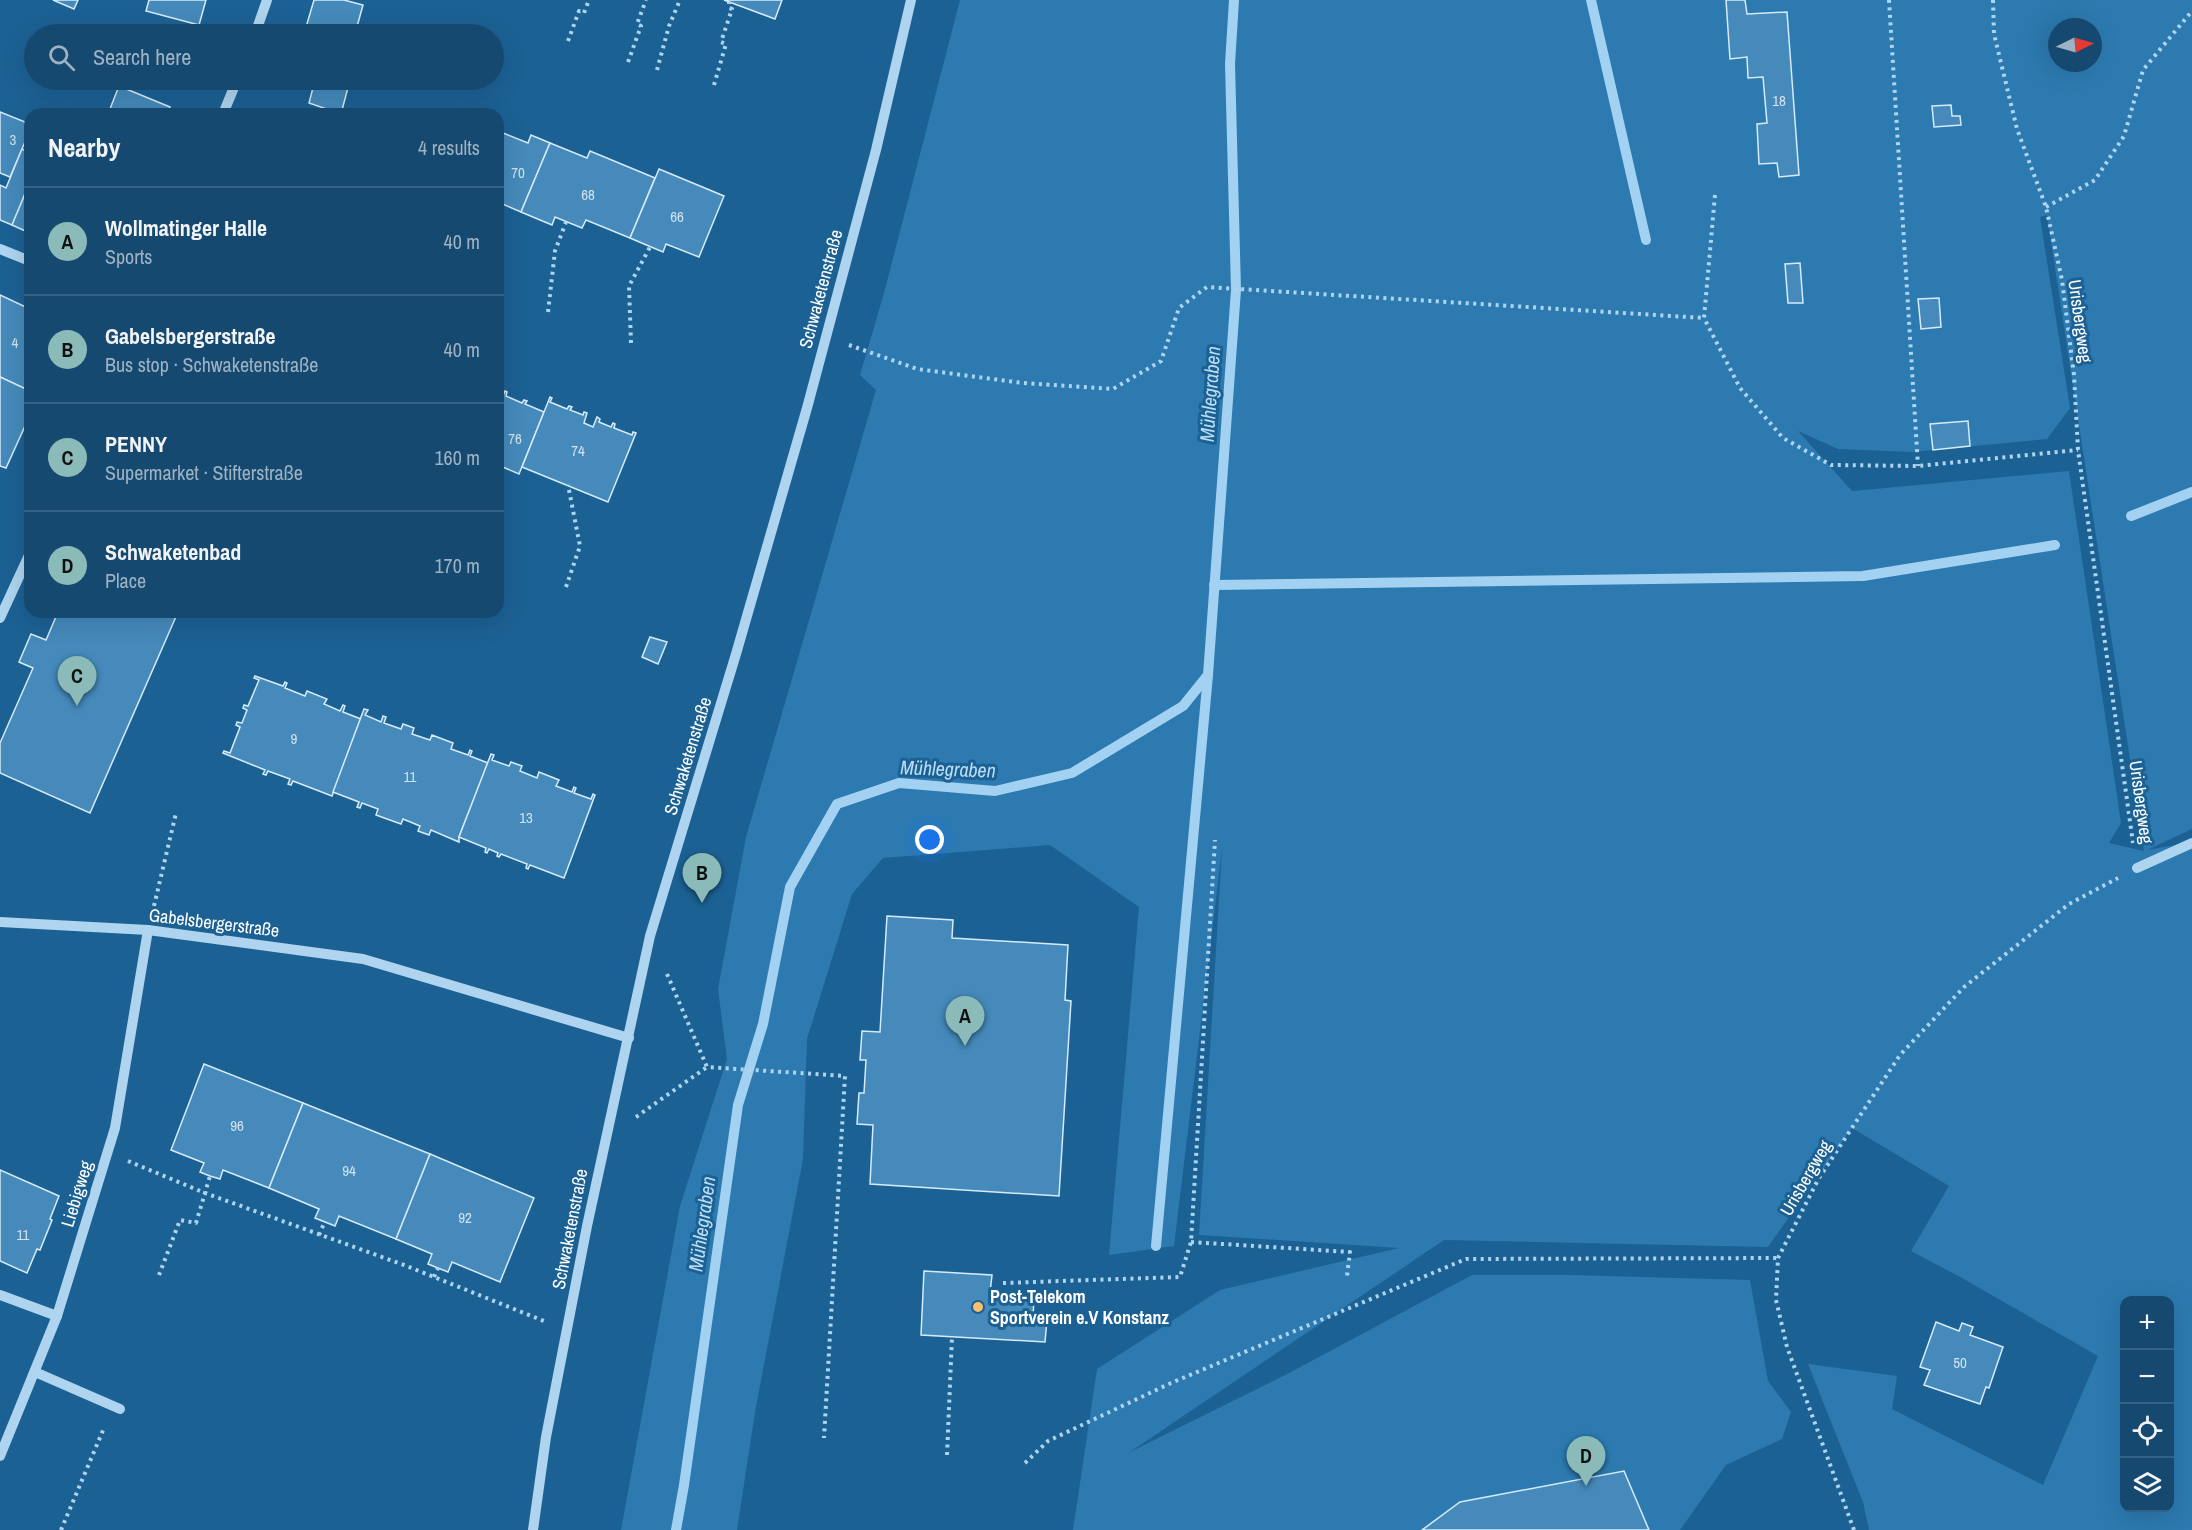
<!DOCTYPE html>
<meta charset="utf-8">
<style>
body{margin:0;font-family:"Archivo Narrow",sans-serif;background:#225377;color:#f1f3f6}
.controls{position:absolute;right:18px;bottom:18px;display:grid;overflow:hidden;border-radius:12px;box-shadow:0 6px 24px #0002}
.controls button{width:54px;height:54px;display:grid;place-items:center;padding:0;border:0;border-bottom:2px solid #346182;background:#15496f;color:#f1f3f6;font:30px sans-serif}
.compass{position:absolute;left:2048px;top:18px;width:54px;height:54px;border-radius:50%;background:#15496f;box-shadow:0 6px 24px #0002;rotate:85deg}
.you{position:absolute;left:930px;top:840px;width:21px;height:21px;margin:-15px;border:4px solid #fff;border-radius:50%;background:#1a73e8;box-shadow:0 0 0 9px #1a73e833}
.badge{display:grid;place-items:center;width:39px;height:39px;border-radius:50%;background:#8bbbb9;color:#111;font-size:20px;font-weight:700}
.pin{position:absolute;translate:-50% -50px;filter:drop-shadow(0 2px 3px #0008)}
.pin::after{content:'';position:absolute;top:32px;width:21px;height:18px;background:inherit;clip-path:polygon(0 0,100% 0,50% 100%)}
.list{margin:0;padding:0;list-style:none}
h2{display:flex;justify-content:space-between;align-items:center;height:78px;margin:0;padding:0 24px;font-size:26px}
h2 small{font-size:20px;font-weight:400;color:#9db2c3}
.list li{display:grid;grid-template-columns:39px 1fr auto;gap:18px;align-items:center;box-sizing:border-box;height:108px;padding:0 24px;border-top:2px solid #346182}
.list b{display:block;font-size:22px;white-space:nowrap}
.list p{margin:0;font-size:20px;white-space:nowrap;color:#9db2c3}
.list em{font-size:20px;font-style:normal;color:#9db2c3}
.icon{flex:none;width:33px;height:33px;fill:none;stroke:currentColor;stroke-width:2;stroke-linecap:round;stroke-linejoin:round}
.map{position:relative;flex:none;width:2192px;height:1530px;overflow:hidden}
.search{position:absolute;background:#15496f;box-shadow:0 6px 24px #0002;left:24px;top:24px;width:480px;height:66px;display:flex;align-items:center;gap:15px;box-sizing:border-box;padding:0 21px;border-radius:33px;color:#9db2c3;font-size:22px}
.panel{position:absolute;background:#15496f;box-shadow:0 6px 24px #0002;left:24px;top:108px;width:480px;height:510px;border-radius:18px}
.map>svg:first-child{display:block}
.green{fill:#2c7ab0;fill-rule:evenodd}
.lines{fill:none;stroke-linecap:round;stroke-linejoin:round}
.stream{stroke:#a2d1f1;stroke-width:10}
.building{fill:#458abb;stroke:#d5ebfa;stroke-width:1.5}
.path{stroke:#aed4ef;stroke-width:4;stroke-dasharray:3 4.5;stroke-linecap:butt}
.minor{stroke:#aed4ef;stroke-width:10}
.poi-dot{fill:#ffc06d;stroke:#1c6194;stroke-width:2}
.labels{text-anchor:middle;stroke-width:6;stroke-linejoin:round;paint-order:stroke}
.number-label{font-size:15px;fill:#d0e2ee}
.street-label{font-size:18px;fill:#fff;stroke:#1c6194}
.poi-label{font-size:18px;font-weight:bold;fill:#fff;stroke:#1c6194;text-anchor:start}
.water-label{font-size:20px;font-style:italic;fill:#bbdef6;stroke:#1c6194}
</style>
<div class="map">
<svg width="2192" height="1530" viewBox="0 0 2192 1530">
<rect width="100%" height="100%" fill="#1c6194"/>
<path class="green" d="M 960,0 L 2192,0 L 2192,829 L 2147,850 L 2192,842 L 2192,1530 L 1869,1530 L 1863,1502 L 1808,1364 L 1897,1376 L 1892,1409 L 2043,1485 L 2098,1356 L 1962,1278 L 1911,1251 L 1949,1186 L 1852,1128 L 1768,1247 L 1444,1240 L 1130,1452 L 1291,1372 L 1472,1275 L 1569,1275 L 1750,1280 L 1768,1381 L 1791,1412 L 1782,1439 L 1726,1465 L 1680,1530 L 1649,1530 L 1624,1471 L 1460,1502 L 1422,1530 L 1073,1530 L 1097,1369 L 1220,1290 L 1399,1248 L 1199,1235 L 1222,849 L 1174,1246 L 1109,1255 L 1139,907 L 1050,845 L 883,858 L 852,894 L 807,1039 L 803,1159 L 755,1412 L 737,1530 L 621,1530 L 680,1206 L 727,1059 L 718,989 L 746,837 L 876,390 L 860,375 L 884,293 ZM 2057,27 L 2093,27 L 2093,63 L 2057,63 ZM 2047,215 L 2144,851 L 2109,843 L 2121,823 L 2069,471 L 1852,491 L 1798,431 L 1838,449 L 1912,452 L 2047,439 L 2070,408 L 2040,217 ZM 2124,1300 L 2170,1300 L 2170,1508 L 2124,1508 Z"/>
<g class="lines">
<g class="stream">
<path d="M 1591,0 L 1646,240"/>
<path d="M 2131,516 L 2192,492"/>
<path d="M 1214,585 L 1863,576 L 2055,545"/>
<path d="M 1156,1246 L 1208,675"/>
<path d="M 676,1530 L 684,1485 L 738,1105 L 763,1024 L 790,887 L 837,804 L 899,783 L 995,791 L 1072,773 L 1183,706 L 1208,675 L 1236,290 L 1230,64 L 1234,0"/>
</g>
</g>
<g class="building">
<path d="M 53,0 L 78,0 L 74,9 Z"/>
<path d="M 149,0 L 206,0 L 199,25 L 146,11 Z"/>
<path d="M 314,0 L 344,0 L 363,5 L 355,34 L 304,34 Z"/>
<path d="M 724,0 L 782,0 L 775,19 Z"/>
<path d="M 1726,0 L 1745,0 L 1747,14 L 1787,12 L 1799,175 L 1779,177 L 1777,163 L 1759,164 L 1757,124 L 1767,123 L 1763,77 L 1748,78 L 1747,57 L 1730,59 Z"/>
<path d="M 315,80 L 350,80 L 341,114 L 309,103 Z"/>
<path d="M 119,86 L 170,107 L 167,114 L 108,114 Z"/>
<path d="M 1951,105 L 1952,116 L 1960,116 L 1961,125 L 1934,127 L 1932,106 Z"/>
<path d="M 0,112 L 30,124 L 30,130 L 10,177 L 0,173 Z"/>
<path d="M 498,131 L 528,143 L 531,135 L 550,143 L 521,212 L 498,202 Z"/>
<path d="M 550,143 L 587,158 L 590,151 L 655,178 L 630,238 L 586,220 L 582,228 L 555,217 L 552,225 L 521,212 Z"/>
<path d="M 22,149 L 30,153 L 30,182 L 12,225 L 0,220 L 0,185 L 6,188 Z"/>
<path d="M 659,169 L 724,196 L 699,257 L 666,244 L 663,252 L 630,238 Z"/>
<path d="M 30,182 L 30,233 L 12,225 Z"/>
<path d="M 1800,263 L 1803,303 L 1788,303 L 1785,264 Z"/>
<path d="M 0,295 L 30,309 L 30,391 L 0,377 Z"/>
<path d="M 1939,298 L 1941,327 L 1921,329 L 1918,299 Z"/>
<path d="M 0,377 L 30,391 L 30,415 L 6,468 L 0,466 Z"/>
<path d="M 505,391 L 507,392 L 506,396 L 522,403 L 524,400 L 527,401 L 525,404 L 544,412 L 519,474 L 498,465 L 498,408 Z"/>
<path d="M 550,397 L 552,398 L 550,402 L 567,409 L 569,406 L 572,407 L 570,410 L 583,415 L 584,412 L 587,413 L 584,423 L 593,427 L 597,417 L 600,419 L 599,422 L 611,427 L 613,423 L 615,424 L 614,428 L 632,435 L 633,432 L 636,433 L 608,502 L 522,467 Z"/>
<path d="M 1968,421 L 1970,446 L 1933,450 L 1930,424 Z"/>
<path d="M 58,612 L 178,612 L 90,813 L 0,773 L 0,743 L 33,668 L 19,662 L 31,634 L 46,640 Z"/>
<path d="M 650,637 L 667,642 L 658,664 L 642,657 Z"/>
<path d="M 255,676 L 283,686 L 285,682 L 287,683 L 285,688 L 305,696 L 307,691 L 327,699 L 324,704 L 340,711 L 343,705 L 345,706 L 343,712 L 361,719 L 332,796 L 293,781 L 291,785 L 288,784 L 290,779 L 268,771 L 266,775 L 263,774 L 265,770 L 223,753 L 224,751 L 230,753 L 240,727 L 236,725 L 237,722 L 242,723 L 247,710 L 243,708 L 244,705 L 248,706 L 259,680 L 254,678 Z"/>
<path d="M 364,709 L 368,710 L 365,715 L 381,722 L 383,716 L 386,717 L 384,723 L 401,729 L 403,724 L 414,728 L 412,734 L 430,740 L 432,735 L 453,743 L 451,749 L 468,755 L 470,750 L 472,751 L 470,756 L 488,763 L 459,837 L 459,842 L 431,830 L 429,835 L 418,831 L 420,826 L 403,819 L 401,824 L 376,815 L 378,809 L 362,803 L 360,808 L 357,807 L 359,802 L 333,792 Z"/>
<path d="M 491,754 L 494,755 L 492,760 L 509,766 L 511,762 L 522,766 L 520,771 L 537,778 L 539,772 L 559,780 L 556,786 L 572,792 L 574,787 L 576,788 L 574,793 L 591,799 L 593,794 L 595,795 L 564,878 L 530,865 L 528,869 L 526,868 L 527,864 L 501,854 L 499,857 L 497,856 L 498,853 L 489,849 L 487,853 L 485,852 L 486,848 L 459,837 Z"/>
<path d="M 887,916 L 953,920 L 952,938 L 1068,945 L 1065,1000 L 1071,1001 L 1059,1196 L 870,1184 L 873,1125 L 857,1124 L 859,1093 L 864,1093 L 866,1060 L 860,1060 L 862,1031 L 880,1032 Z"/>
<path d="M 204,1064 L 303,1103 L 269,1188 L 223,1170 L 220,1179 L 210,1176 L 200,1172 L 204,1163 L 171,1150 Z"/>
<path d="M 303,1103 L 430,1154 L 396,1239 L 339,1216 L 335,1226 L 315,1218 L 319,1209 L 269,1188 Z"/>
<path d="M 430,1154 L 534,1198 L 500,1282 L 452,1262 L 448,1272 L 428,1264 L 432,1254 L 396,1239 Z"/>
<path d="M 0,1170 L 59,1196 L 50,1219 L 52,1220 L 40,1250 L 37,1249 L 27,1273 L 0,1261 Z"/>
<path d="M 924,1271 L 992,1275 L 990,1293 L 1034,1295 L 1033,1320 L 1047,1320 L 1045,1342 L 921,1335 Z"/>
<path d="M 1936,1322 L 1959,1331 L 1962,1323 L 1973,1327 L 1970,1335 L 2003,1347 L 1989,1388 L 1986,1387 L 1980,1404 L 1924,1385 L 1930,1370 L 1920,1367 Z"/>
<path d="M 1624,1471 L 1649,1530 L 1422,1530 L 1460,1502 Z"/>
</g>
<g class="lines">
<g class="path">
<path d="M 1889,0 L 1918,466"/>
<path d="M 1993,0 L 1994,34 L 2017,129 L 2046,207 L 2062,280 L 2074,375 L 2078,450 L 2133,843"/>
<path d="M 568,41 L 579,11 L 584,13 L 589,0"/>
<path d="M 628,62 L 641,26 L 637,24 L 646,0"/>
<path d="M 657,70 L 669,26 L 680,0"/>
<path d="M 714,85 L 726,44 L 721,42 L 732,9 L 729,8 L 729,2"/>
<path d="M 1715,195 L 1704,318 L 1740,388 L 1783,438 L 1831,465 L 1918,466 L 2078,450"/>
<path d="M 2046,207 L 2095,180 L 2124,136 L 2143,70 L 2192,11"/>
<path d="M 548,312 L 555,251 L 566,222"/>
<path d="M 631,343 L 629,286 L 650,247"/>
<path d="M 849,345 L 917,369 L 1023,383 L 1113,389 L 1161,361 L 1179,308 L 1207,287 L 1704,318"/>
<path d="M 566,587 L 580,546 L 568,485"/>
<path d="M 154,906 L 176,813"/>
<path d="M 667,974 L 707,1067 L 845,1076 L 824,1438"/>
<path d="M 636,1117 L 707,1067"/>
<path d="M 128,1161 L 205,1193 L 404,1265 L 544,1321"/>
<path d="M 319,1235 L 325,1221"/>
<path d="M 1191,1242 L 1350,1252 L 1347,1276"/>
<path d="M 159,1275 L 180,1220 L 196,1223 L 210,1176"/>
<path d="M 434,1277 L 438,1268"/>
<path d="M 1003,1283 L 1180,1277 L 1191,1242 L 1215,840"/>
<path d="M 947,1455 L 952,1337"/>
<path d="M 1025,1463 L 1048,1441 L 1171,1383 L 1466,1259 L 1778,1258"/>
<path d="M 61,1530 L 104,1428"/>
<path d="M 1854,1530 L 1787,1347 L 1776,1300 L 1778,1258 L 1819,1178 L 1900,1055 L 1964,987 L 2069,904 L 2118,878"/>
</g>
<g class="minor">
<path d="M 255,34 L 267,0"/>
<path d="M 223,114 L 237,80"/>
<path d="M 0,249 L 30,261"/>
<path d="M 0,618 L 30,553"/>
<path d="M 2137,868 L 2192,843"/>
<path d="M 0,922 L 148,930 L 363,959 L 629,1038"/>
<path d="M 0,1295 L 57,1316"/>
<path d="M 35,1372 L 120,1409"/>
<path d="M 0,1456 L 57,1316 L 115,1128 L 148,930"/>
<path d="M 533,1530 L 546,1437 L 587,1226 L 650,936 L 736,654 L 807,408 L 876,150 L 911,0"/>
</g>
</g>
<circle class="poi-dot" cx="978" cy="1307" r="6"/>
<g class="labels">
<g class="number-label">
<text x="1779" y="106">18</text>
<text x="13" y="145">3</text>
<text x="518" y="178">70</text>
<text x="588" y="200">68</text>
<text x="677" y="222">66</text>
<text x="15" y="348">4</text>
<text x="515" y="444">76</text>
<text x="578" y="456">74</text>
<text x="294" y="744">9</text>
<text x="410" y="782">11</text>
<text x="526" y="823">13</text>
<text x="237" y="1131">96</text>
<text x="349" y="1176">94</text>
<text x="465" y="1223">92</text>
<text x="23" y="1240">11</text>
<text x="1960" y="1368">50</text>
</g>
<g class="street-label">
<text transform="translate(821 289) rotate(-75)" y="6">Schwaketenstraße</text>
<text transform="translate(2080 321) rotate(82)" y="6">Urisbergweg</text>
<text transform="translate(688 756) rotate(-73)" y="6">Schwaketenstraße</text>
<text transform="translate(2141 802) rotate(82)" y="6">Urisbergweg</text>
<text transform="translate(214 923) rotate(7)" y="6">Gabelsbergerstraße</text>
<text transform="translate(1806 1178) rotate(-60)" y="6">Urisbergweg</text>
<text transform="translate(77 1194) rotate(-73)" y="6">Liebigweg</text>
<text transform="translate(570 1229) rotate(-79)" y="6">Schwaketenstraße</text>
</g>
<g class="poi-label">
<text x="990" y="1303">Post-Telekom<tspan x="990" dy="21">Sportverein e.V Konstanz</tspan></text>
</g>
<g class="water-label">
<text transform="translate(1210 394) rotate(-86)" y="7">Mühlegraben</text>
<text transform="translate(948 769) rotate(2)" y="7">Mühlegraben</text>
<text transform="translate(702 1224) rotate(-82)" y="7">Mühlegraben</text>
</g>
</g>
</svg>
<div class="controls">
<button>+</button>
<button>−</button>
<button><svg class="icon" aria-label="locate" viewBox="0 0 24 24"><circle cx="12" cy="12" r="6"/><path d="M12 2v4M12 18v4M2 12h4M18 12h4"/></svg></button>
<button><svg class="icon" aria-label="layers" viewBox="0 0 24 24"><path d="M12 4l9 5-9 5-9-5zM3 14l9 5 9-5"/></svg></button>
</div>
<svg class="compass" viewBox="-18 -18 36 36"><path d="M0-13l5 13h-10z" fill="#e53935"/><path d="M0 13l5-13h-10z" fill="#9db2c3"/></svg>
<div class="you"></div>
<div class="pin badge" style="left:965px;top:1046px">A</div>
<div class="pin badge" style="left:702px;top:903px">B</div>
<div class="pin badge" style="left:77px;top:706px">C</div>
<div class="pin badge" style="left:1586px;top:1486px">D</div>
<div class="search"><svg class="icon" aria-label="search" viewBox="0 0 24 24"><circle cx="10" cy="10" r="6"/><path d="M15 15l6 6"/></svg>Search here</div>
<section class="panel">
<h2>Nearby<small>4 results</small></h2>
<ul class="list">
<li><span class="badge">A</span><div><b>Wollmatinger Halle</b><p>Sports</p></div><em>40 m</em></li>
<li><span class="badge">B</span><div><b>Gabelsbergerstraße</b><p>Bus stop · Schwaketenstraße</p></div><em>40 m</em></li>
<li><span class="badge">C</span><div><b>PENNY</b><p>Supermarket · Stifterstraße</p></div><em>160 m</em></li>
<li><span class="badge">D</span><div><b>Schwaketenbad</b><p>Place</p></div><em>170 m</em></li>
</ul>
</section>
</div>
